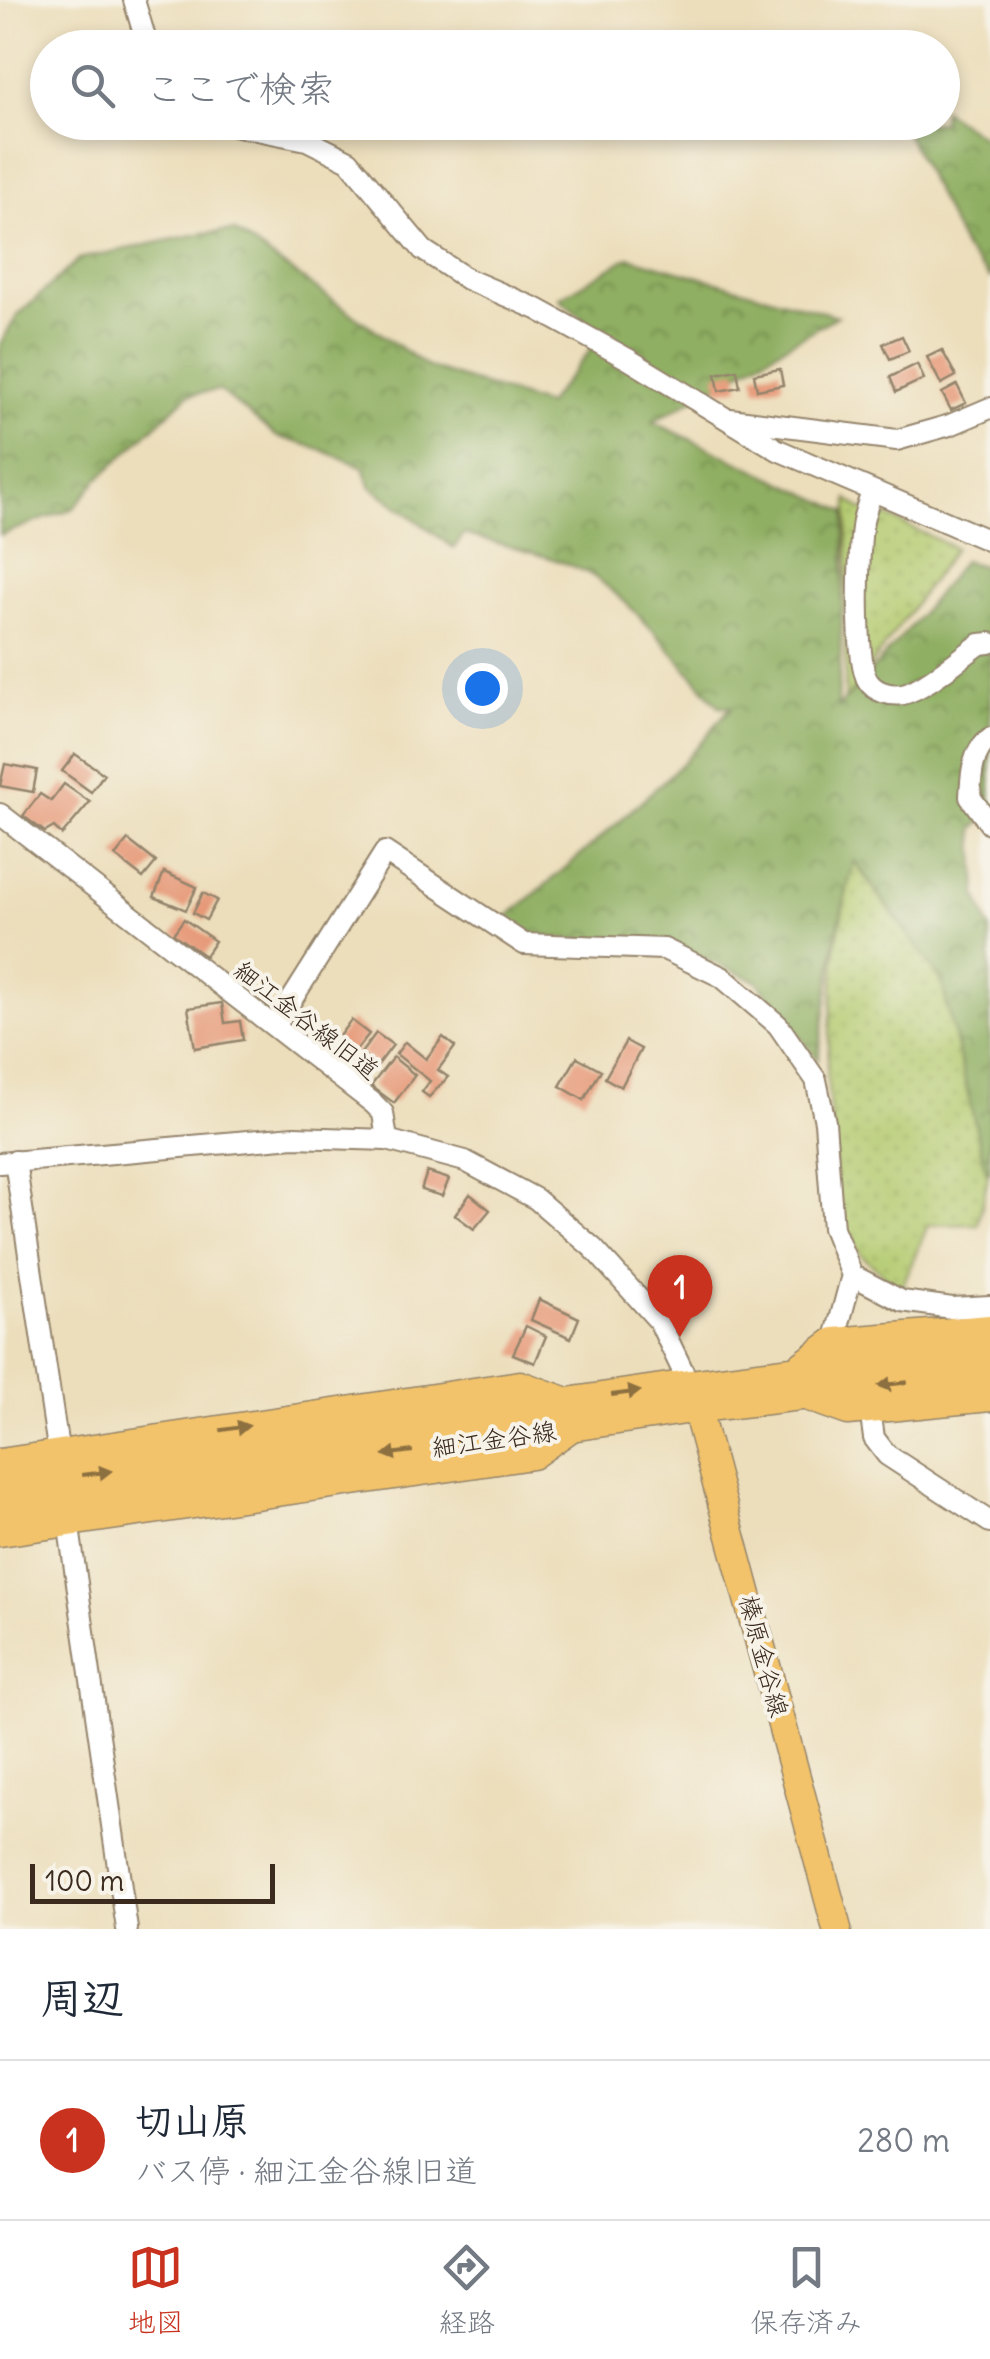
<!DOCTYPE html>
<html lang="ja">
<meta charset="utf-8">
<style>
body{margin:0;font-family:Delius,"Klee One",sans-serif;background:#f2f2f3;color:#1f2937}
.scale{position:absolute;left:30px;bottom:25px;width:245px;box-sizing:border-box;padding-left:10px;border:5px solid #3b2a1e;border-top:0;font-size:28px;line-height:35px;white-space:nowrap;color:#3b2a1e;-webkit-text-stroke:8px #f7f3e8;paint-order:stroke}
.you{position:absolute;left:482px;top:688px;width:35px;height:35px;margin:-25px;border:8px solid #fff;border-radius:50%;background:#1a73e8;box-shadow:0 0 0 15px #1a73e833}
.badge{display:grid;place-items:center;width:65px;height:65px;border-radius:50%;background:#c8321e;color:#fff;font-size:32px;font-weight:700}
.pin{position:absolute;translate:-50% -82px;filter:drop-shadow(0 2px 5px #0008)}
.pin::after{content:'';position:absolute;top:52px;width:35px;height:30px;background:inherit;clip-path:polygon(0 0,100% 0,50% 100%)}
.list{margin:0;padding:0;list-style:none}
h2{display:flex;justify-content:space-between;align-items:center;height:130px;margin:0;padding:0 40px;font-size:42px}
h2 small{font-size:32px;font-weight:400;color:#747a83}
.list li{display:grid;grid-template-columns:65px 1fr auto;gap:30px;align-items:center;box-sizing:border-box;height:160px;padding:0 40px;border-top:2px solid #e0e1e3}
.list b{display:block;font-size:38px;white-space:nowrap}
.list p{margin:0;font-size:32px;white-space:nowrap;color:#747a83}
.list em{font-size:32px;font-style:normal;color:#747a83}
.icon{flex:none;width:55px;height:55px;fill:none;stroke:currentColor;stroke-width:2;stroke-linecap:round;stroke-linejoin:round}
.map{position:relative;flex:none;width:990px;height:1929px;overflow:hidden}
.search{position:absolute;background:#fff;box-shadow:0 5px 15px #0003;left:30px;right:30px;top:30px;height:110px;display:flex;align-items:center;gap:25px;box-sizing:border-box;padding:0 35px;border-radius:55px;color:#747a83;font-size:38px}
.sheet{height:290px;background:#fff}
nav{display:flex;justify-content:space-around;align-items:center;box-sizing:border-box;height:140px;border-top:2px solid #e0e1e3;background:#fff;font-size:28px;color:#747a83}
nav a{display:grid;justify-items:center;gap:5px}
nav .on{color:#c8321e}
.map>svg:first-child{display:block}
.grass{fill:url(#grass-dots);stroke:#787a47;stroke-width:2.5}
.forest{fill:url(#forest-crowns);stroke:#656c40;stroke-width:2.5}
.building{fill:#e69877}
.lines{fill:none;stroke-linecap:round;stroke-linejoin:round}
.minor-casing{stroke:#94846c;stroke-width:24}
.major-casing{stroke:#94846c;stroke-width:31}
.minor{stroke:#fff;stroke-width:20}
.major{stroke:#f2c36a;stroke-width:28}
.oneway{fill:#8d6f40}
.labels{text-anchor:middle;stroke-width:8;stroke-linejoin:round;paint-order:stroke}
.street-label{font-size:25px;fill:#3b2a1e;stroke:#f7f3e8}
</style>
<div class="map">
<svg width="990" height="1929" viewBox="0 0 990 1929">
<defs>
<pattern id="grass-dots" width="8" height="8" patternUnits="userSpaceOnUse" patternTransform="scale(2.5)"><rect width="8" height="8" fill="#b4cb70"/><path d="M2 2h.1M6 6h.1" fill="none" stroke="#9cae61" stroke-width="1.8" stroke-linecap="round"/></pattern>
<pattern id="forest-crowns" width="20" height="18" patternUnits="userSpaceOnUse" patternTransform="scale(2.5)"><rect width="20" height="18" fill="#8faf62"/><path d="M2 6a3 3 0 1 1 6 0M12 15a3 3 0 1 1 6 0" fill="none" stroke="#768f50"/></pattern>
</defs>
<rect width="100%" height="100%" fill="#f7f3e8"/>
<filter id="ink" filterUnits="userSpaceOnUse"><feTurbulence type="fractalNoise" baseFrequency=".01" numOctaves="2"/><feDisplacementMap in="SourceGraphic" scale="20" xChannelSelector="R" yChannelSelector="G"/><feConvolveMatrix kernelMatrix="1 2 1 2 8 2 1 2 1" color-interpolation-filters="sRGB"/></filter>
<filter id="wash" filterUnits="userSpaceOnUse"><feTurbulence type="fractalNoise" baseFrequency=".0048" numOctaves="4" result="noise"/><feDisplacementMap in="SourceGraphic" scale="40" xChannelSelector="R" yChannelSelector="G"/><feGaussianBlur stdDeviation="2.25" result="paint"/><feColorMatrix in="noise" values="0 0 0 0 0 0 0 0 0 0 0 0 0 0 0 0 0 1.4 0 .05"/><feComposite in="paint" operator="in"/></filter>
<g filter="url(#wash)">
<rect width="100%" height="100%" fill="#ecdebb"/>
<g class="grass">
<path d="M 848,499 L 861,509 L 878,512 L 955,548 L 845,701 Z"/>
<path d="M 853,860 L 941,979 L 988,1177 L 978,1224 L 928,1225 L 901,1289 L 862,1256 L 843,1230 L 836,1186 L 827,1075 L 836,943 Z"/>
</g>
<g class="forest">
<path d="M 943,110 L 990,142 L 990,278 L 965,250 L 901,123 L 942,122 Z"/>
<path d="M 234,231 L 428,367 L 546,405 L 589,352 L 598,331 L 559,298 L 629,257 L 837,316 L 653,422 L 846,512 L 838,708 L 912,625 L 963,561 L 990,568 L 990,814 L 974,828 L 977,895 L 990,929 L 990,1172 L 986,1171 L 941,979 L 854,861 L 836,936 L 818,1060 L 757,981 L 675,946 L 536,937 L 506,918 C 562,872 616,825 669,776 C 692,755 711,730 731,707 L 719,706 C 684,666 639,609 596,578 C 568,559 498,544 464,534 L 454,548 L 370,486 L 364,467 L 314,447 L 276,436 L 219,390 L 188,395 L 97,480 L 74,508 L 0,535 L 0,344 L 17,316 L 79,259 L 203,233 Z"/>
</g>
<g id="blocks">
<g class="building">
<path d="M 902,336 L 909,351 L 890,359 L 883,344 Z"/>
<path d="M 942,350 L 956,376 L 941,384 L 927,357 Z"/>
<path d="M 917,364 L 924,379 L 896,392 L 890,377 Z"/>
<path d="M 780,369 L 783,385 L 757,390 L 754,374 Z"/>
<path d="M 737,370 L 740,387 L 719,391 L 716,374 Z"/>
<path d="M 957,385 L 966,403 L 951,410 L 942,393 Z"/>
<path d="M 75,754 L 104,774 L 91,792 L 62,771 Z"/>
<path d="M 5,764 L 37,770 L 33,792 L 0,786 Z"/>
<path d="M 64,784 L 90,802 L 62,835 L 54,827 L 45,832 L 23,816 L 40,794 L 51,801 Z"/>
<path d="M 128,840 L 156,862 L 143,878 L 115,856 Z"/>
<path d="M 164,872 L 197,887 L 186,910 L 154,897 Z"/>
<path d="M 203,893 L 217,900 L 206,920 L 193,913 Z"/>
<path d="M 184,919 L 215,941 L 205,956 L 173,934 Z"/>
<path d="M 222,1003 L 225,1023 L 240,1021 L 243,1040 L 195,1048 L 188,1008 Z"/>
<path d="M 351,1020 L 369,1034 L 345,1064 L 328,1051 Z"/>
<path d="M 376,1033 L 393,1045 L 377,1066 L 361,1053 Z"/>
<path d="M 443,1037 L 455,1047 L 438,1070 L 448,1077 L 429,1097 L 422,1092 L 430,1081 L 396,1054 L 405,1042 L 426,1059 Z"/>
<path d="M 626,1041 L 641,1049 L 621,1087 L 605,1078 Z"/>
<path d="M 393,1057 L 415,1075 L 394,1103 L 371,1086 Z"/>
<path d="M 577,1057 L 601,1070 L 584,1100 L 560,1086 Z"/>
<path d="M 427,1172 L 449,1179 L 442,1196 L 421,1190 Z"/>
<path d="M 470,1194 L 490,1210 L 474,1229 L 455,1215 Z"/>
<path d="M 539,1299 L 579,1318 L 571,1338 L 531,1320 Z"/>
<path d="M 526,1326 L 546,1336 L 535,1363 L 513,1354 Z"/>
</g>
</g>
</g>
<g filter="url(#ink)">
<use href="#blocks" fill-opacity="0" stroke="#94846c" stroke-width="2.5"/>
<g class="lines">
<g class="minor-casing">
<g id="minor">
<path d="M 134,0 L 148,48"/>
<path d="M 217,122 L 307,140 L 349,161 L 423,250 L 467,279 L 537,309 L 628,359 L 778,450 L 990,541"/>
<path d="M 730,419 L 897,440 L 950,425 L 990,408"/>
<path d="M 872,492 C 869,501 865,511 863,521 C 858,547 855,663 868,681 C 875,692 890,696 903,694 C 926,688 960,658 980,644 L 990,643"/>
<path d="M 990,738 C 972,751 971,775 970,797 L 990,824"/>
<path d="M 0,814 L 373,1103 L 383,1113 L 387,1140"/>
<path d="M 275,1026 L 385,852 L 524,944 L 664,949 L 722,977 L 778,1025 L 816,1080 L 825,1122 L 833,1228 L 852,1275 L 834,1342"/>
<path d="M 15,1161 L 59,1455"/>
<path d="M 0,1163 L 294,1137 L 387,1140 L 465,1161 L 536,1199 L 593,1248 L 659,1321 L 689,1384"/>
<path d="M 852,1275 L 902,1301 L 952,1308 L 990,1306"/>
<path d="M 870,1409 L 874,1438 L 887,1455 L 990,1522"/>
<path d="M 68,1521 L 127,1929"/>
</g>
</g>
<g class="major-casing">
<g id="major">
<path d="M 798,1369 L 834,1342 L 990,1329"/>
<path d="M 693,1395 L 837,1929"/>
<path d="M 809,1397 L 848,1411 L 990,1397"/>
<path d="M 0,1463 L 520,1385 L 565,1401"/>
<path d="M 0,1486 L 689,1384 L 876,1360 L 990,1351"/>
<path d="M 0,1511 L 699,1408 L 990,1374"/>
<path d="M 0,1532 L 532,1455 L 570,1428"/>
</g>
</g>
<use href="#minor" class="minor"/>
<use href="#major" class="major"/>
</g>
<defs><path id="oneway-solid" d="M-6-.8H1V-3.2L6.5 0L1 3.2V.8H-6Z" transform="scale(2.5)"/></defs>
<g class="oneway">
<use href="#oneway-solid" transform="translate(893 1384) rotate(173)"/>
<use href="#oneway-solid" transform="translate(626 1393) rotate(-8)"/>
<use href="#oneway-solid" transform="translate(235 1428) rotate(-9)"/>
<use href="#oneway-solid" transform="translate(398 1453) rotate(172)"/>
<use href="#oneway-solid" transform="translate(97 1473) rotate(-8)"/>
</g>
</g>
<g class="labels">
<g class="street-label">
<text transform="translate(307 1020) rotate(38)" y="9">細江金谷線旧道</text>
<text transform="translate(494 1439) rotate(-8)" y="9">細江金谷線</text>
<text transform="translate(764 1656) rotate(75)" y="9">榛原金谷線</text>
</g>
</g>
</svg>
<div class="scale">100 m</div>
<div class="you"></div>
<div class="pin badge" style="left:680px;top:1337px">1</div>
<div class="search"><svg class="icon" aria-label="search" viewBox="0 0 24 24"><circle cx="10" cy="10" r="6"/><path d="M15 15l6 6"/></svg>ここで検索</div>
</div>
<section class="sheet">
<h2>周辺<small></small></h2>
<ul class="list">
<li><span class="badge">1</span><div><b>切山原</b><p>バス停 · 細江金谷線旧道</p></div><em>280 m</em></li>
</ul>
</section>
<nav>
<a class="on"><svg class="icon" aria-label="map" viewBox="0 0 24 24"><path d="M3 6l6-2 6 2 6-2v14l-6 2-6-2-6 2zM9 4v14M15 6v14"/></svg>地図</a>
<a><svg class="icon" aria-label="directions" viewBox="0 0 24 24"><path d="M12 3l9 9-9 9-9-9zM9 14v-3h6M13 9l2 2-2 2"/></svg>経路</a>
<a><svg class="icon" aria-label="saved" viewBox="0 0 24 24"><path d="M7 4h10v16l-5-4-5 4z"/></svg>保存済み</a>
</nav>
